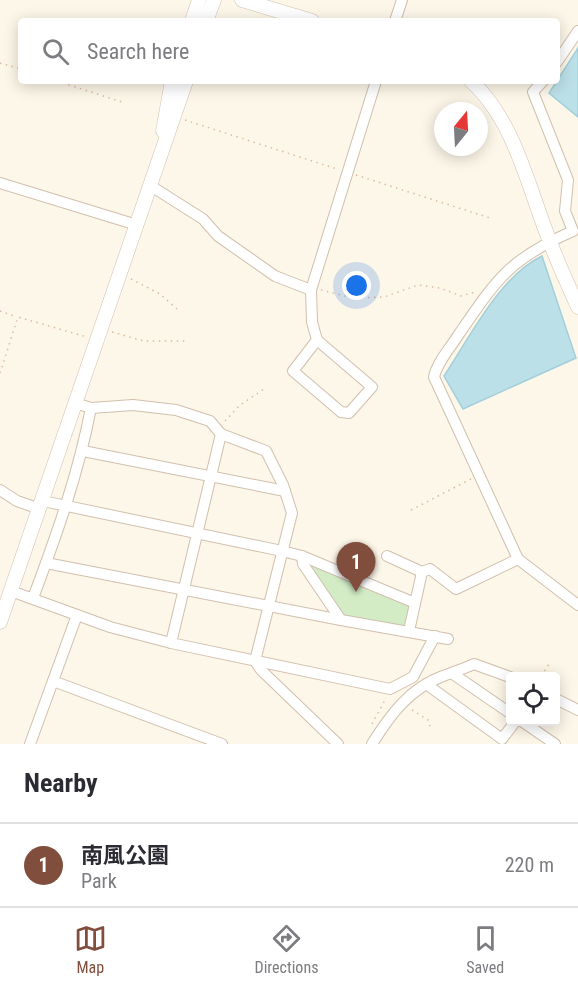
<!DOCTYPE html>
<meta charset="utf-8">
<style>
body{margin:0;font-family:"Roboto Condensed","Noto Sans JP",sans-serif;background:#f7f7f7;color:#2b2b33}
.controls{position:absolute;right:18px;bottom:18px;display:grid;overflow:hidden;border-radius:6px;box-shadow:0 3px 15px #0003}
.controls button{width:54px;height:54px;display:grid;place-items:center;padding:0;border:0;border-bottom:2px solid #e1e1e2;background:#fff;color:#2b2b33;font:30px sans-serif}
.compass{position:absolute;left:434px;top:102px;width:54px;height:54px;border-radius:50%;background:#fff;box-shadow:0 3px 15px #0003;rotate:18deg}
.you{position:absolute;left:357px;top:286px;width:21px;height:21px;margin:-15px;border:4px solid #fff;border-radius:50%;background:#1a73e8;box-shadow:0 0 0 9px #1a73e833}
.badge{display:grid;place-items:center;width:39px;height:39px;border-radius:50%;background:#814d3d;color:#fff;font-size:20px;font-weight:700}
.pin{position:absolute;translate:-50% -50px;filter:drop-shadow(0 2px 3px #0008)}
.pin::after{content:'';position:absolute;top:32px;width:21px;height:18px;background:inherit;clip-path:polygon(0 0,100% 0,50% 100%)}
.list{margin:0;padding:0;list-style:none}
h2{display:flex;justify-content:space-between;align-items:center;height:78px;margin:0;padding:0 24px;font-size:26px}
h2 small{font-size:20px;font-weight:400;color:#7c7c81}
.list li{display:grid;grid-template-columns:39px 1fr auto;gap:18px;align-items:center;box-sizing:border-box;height:84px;padding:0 24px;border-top:2px solid #e1e1e2}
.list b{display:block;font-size:22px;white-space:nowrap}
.list p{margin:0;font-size:20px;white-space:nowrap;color:#7c7c81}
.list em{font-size:20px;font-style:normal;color:#7c7c81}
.icon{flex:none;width:33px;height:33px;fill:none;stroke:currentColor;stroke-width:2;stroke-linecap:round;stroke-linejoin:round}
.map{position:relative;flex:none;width:578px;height:744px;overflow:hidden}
.search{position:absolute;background:#fff;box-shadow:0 3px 15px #0003;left:18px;right:18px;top:18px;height:66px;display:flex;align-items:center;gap:15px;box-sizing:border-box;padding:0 21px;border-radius:6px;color:#7c7c81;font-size:22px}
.sheet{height:162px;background:#fff}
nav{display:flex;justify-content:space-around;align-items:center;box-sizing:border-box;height:84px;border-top:2px solid #e1e1e2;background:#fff;font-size:16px;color:#7c7c81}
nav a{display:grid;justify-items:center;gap:3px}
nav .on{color:#814d3d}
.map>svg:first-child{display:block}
.green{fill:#d3ecc6}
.water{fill:#bce0e8;stroke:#a2cfdb;stroke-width:1.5}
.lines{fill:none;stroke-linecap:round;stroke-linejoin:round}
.minor-casing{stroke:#d1bfad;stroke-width:12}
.tertiary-casing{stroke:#d1bfad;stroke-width:15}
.path{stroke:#dabba2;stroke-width:1.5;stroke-dasharray:1.5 4.5;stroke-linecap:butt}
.minor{stroke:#fff;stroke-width:10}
.tertiary{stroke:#fff;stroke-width:14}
</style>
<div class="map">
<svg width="578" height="744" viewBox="0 0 578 744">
<rect width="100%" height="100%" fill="#fdf7e9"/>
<path class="green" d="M 302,556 L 415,603 L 409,631 L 341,620 Z"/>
<g class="water">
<path d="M 578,48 L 578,117 L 549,93 Z"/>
<path d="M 542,256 L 576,358 L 463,409 L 444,376 C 470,337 499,277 542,256 Z"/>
</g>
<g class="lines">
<g class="minor-casing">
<g id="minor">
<path d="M 395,21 L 402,0"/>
<path d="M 557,62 L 578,31"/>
<path d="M 543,81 L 533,92 L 568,180 L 565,211 L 573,231 C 509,259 497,279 459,334 C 451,347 437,362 434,377 L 518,559 L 578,605"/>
<path d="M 0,183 L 137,225"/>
<path d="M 151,186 L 203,219 L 218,236 L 275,276 L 311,290"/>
<path d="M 317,340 L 372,387 L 349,413 L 341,412 L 293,371 L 317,340 L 312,322 L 311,290 L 376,81"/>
<path d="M 91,408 L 133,405 L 176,410 L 210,421 L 221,434 L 266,451 L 283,485 L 292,513 L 255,661 L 261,670 L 338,744"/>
<path d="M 83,451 L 285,491"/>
<path d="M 0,490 L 17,501 L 40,509"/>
<path d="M 43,501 L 282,551 L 302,556 L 415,603"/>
<path d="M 302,556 L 303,564 L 341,620 L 448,639"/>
<path d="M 387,556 L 422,572"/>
<path d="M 46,563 L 341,620"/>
<path d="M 11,591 L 110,627 L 171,643 L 390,689 L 413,677 L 435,636"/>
<path d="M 33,598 C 57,534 78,475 91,408 L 75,403"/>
<path d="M 409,631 L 422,572 L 430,569 L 456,589 L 518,559"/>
<path d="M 171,643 L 221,434"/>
<path d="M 453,674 L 510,713"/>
<path d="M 53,681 L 222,744"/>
<path d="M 426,684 L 502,739 L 515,722"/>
<path d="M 556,699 L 578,710"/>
<path d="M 523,722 L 555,744"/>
<path d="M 30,744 L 77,615"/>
<path d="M 372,744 C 390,715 410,688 443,676 C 454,672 463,669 474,664 L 510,677"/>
</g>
</g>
<g class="tertiary-casing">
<g id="tertiary">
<path d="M 242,0 L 312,21"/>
<path d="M 192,21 L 199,0"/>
<path d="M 206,21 L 214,0"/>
<path d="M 471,81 C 513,119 527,182 547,234 C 556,259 567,283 578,307"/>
<path d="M 163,131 L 172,81"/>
<path d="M 0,622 L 186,81"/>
</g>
</g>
<g class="path">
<path d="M 0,63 L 21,69"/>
<path d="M 57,81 L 122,102"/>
<path d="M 185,120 L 337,169"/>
<path d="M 356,175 L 490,218"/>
<path d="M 131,279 L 160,294 L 177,309"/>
<path d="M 321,290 L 353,298 L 384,297 L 418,285 L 440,288 L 461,296 L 475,292"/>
<path d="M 0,311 L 17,317"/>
<path d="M 112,332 L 144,341 L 188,341"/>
<path d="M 0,373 L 18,317 L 87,337"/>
<path d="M 225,421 L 240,405 L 264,389"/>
<path d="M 411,510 L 471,479"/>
<path d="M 541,676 L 549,664"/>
<path d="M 412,710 L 428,720 L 431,729"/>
<path d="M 372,724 L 385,700"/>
</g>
<use href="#minor" class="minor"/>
<use href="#tertiary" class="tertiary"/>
</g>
</svg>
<div class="controls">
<button><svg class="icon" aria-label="locate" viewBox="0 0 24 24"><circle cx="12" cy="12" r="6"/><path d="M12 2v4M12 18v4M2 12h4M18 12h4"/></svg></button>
</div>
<svg class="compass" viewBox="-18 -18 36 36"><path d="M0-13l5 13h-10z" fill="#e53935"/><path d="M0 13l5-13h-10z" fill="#7c7c81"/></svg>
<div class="you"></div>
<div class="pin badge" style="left:356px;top:592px">1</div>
<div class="search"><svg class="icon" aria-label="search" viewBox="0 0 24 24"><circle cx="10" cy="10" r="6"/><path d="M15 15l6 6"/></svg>Search here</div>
</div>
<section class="sheet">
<h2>Nearby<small></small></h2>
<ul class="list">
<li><span class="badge">1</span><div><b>南風公園</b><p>Park</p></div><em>220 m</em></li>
</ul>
</section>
<nav>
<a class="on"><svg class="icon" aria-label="map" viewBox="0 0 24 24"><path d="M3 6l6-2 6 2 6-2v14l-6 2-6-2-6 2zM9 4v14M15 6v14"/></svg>Map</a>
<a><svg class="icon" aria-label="directions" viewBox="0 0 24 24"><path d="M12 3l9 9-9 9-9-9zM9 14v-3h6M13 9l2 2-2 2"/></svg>Directions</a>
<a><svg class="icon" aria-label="saved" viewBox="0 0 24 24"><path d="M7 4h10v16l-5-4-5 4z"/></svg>Saved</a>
</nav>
